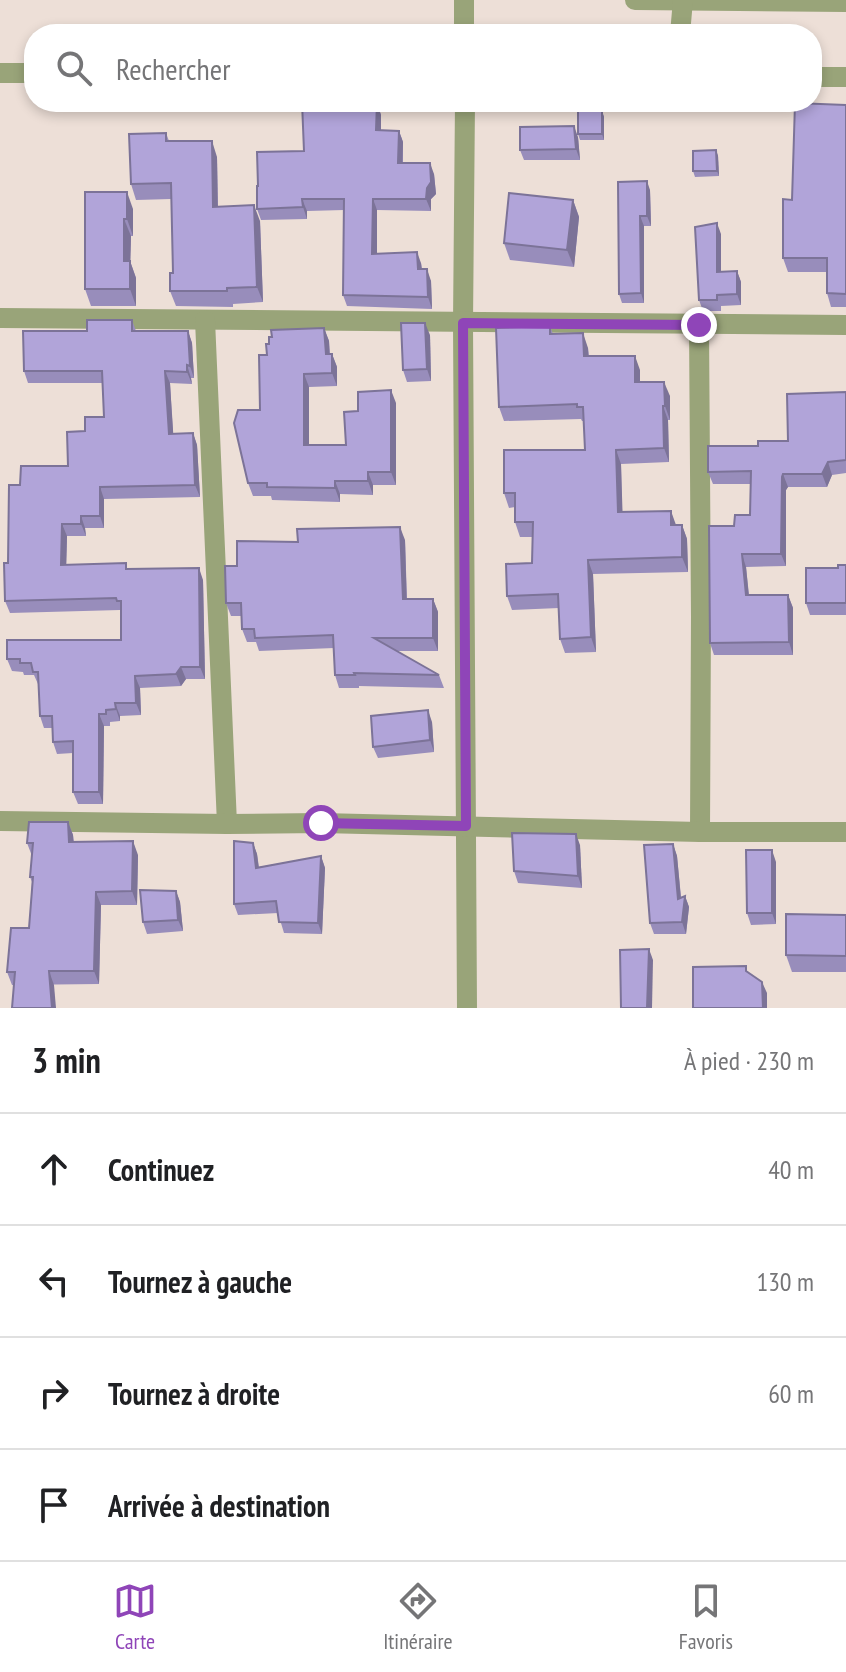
<!DOCTYPE html>
<html lang="fr">
<meta charset="utf-8">
<style>
body{margin:0;font-family:"PT Sans Narrow",sans-serif;background:#f6f6f6;color:#202124}
.stop{position:absolute;width:24px;height:24px;margin:-18px;border:6px solid #8f45b8;border-radius:50%;background:#fff}
.stop.end{background:#8f45b8;border-color:#fff;box-shadow:0 2px 8px #0008}
.list{margin:0;padding:0;list-style:none}
h2{display:flex;justify-content:space-between;align-items:center;height:104px;margin:0;padding:0 32px;font-size:34px}
h2 small{font-size:26px;font-weight:400;color:#757577}
.list li{display:grid;grid-template-columns:52px 1fr auto;gap:24px;align-items:center;box-sizing:border-box;height:112px;padding:0 32px;border-top:2px solid #e0e0e0}
.list b{display:block;font-size:30px;white-space:nowrap}
.list em{font-size:26px;font-style:normal;color:#757577}
.icon{flex:none;width:44px;height:44px;fill:none;stroke:currentColor;stroke-width:2;stroke-linecap:round;stroke-linejoin:round}
.map{position:relative;flex:none;width:846px;height:1008px;overflow:hidden}
.search{position:absolute;background:#fff;box-shadow:0 4px 12px #0003;left:24px;right:24px;top:24px;height:88px;display:flex;align-items:center;gap:20px;box-sizing:border-box;padding:0 28px;border-radius:32px;color:#757577;font-size:30px}
.sheet{height:552px;background:#fff}
nav{display:flex;justify-content:space-around;align-items:center;box-sizing:border-box;height:112px;border-top:2px solid #e0e0e0;background:#fff;font-size:22px;color:#757577}
nav a{display:grid;justify-items:center;gap:4px}
nav .on{color:#8f45b8}
.map>svg:first-child{display:block}
.lines{fill:none;stroke-linecap:round;stroke-linejoin:round}
.minor{stroke:#99a479;stroke-width:20}
.tertiary{stroke:#99a479;stroke-width:20}
.wall{fill:#988dbb}
.shaded-wall{fill:#7c7398}
.building{fill:#b1a4d9;stroke:#7c7398;stroke-width:2}
.route{stroke:#8f45b8;stroke-width:10}
</style>
<div class="map">
<svg width="846" height="1008" viewBox="0 0 846 1008">
<rect width="100%" height="100%" fill="#eddfd7"/>
<g class="lines">
<g class="minor">
<path d="M 464,0 L 464,34"/>
<path d="M 635,0 L 846,2"/>
<path d="M 680,34 L 683,0"/>
<path d="M 465,102 L 463,323 L 467,1008"/>
<path d="M 0,318 L 846,325"/>
<path d="M 205,320 L 227,824"/>
<path d="M 699,325 L 701,616 L 700,832"/>
<path d="M 0,821 L 227,824 L 321,823 L 700,832 L 846,832"/>
</g>
<g class="tertiary">
<path d="M 0,73 L 34,73"/>
<path d="M 812,77 L 846,77"/>
</g>
</g>
<g class="wall">
<path d="M 377,103 L 381,115 L 381,130 L 399,131 L 403,142 L 403,163 L 434,174 L 436,194 L 431,199 L 431,211 L 377,210 L 377,253 L 421,263 L 422,269 L 431,281 L 432,309 L 347,306 L 343,295 L 344,210 L 307,211 L 307,219 L 261,220 L 257,209 L 258,186 L 304,151 Z"/>
<path d="M 846,105 L 846,307 L 831,307 L 827,293 L 827,272 L 788,272 L 783,258 L 792,200 Z"/>
<path d="M 602,111 L 604,117 L 604,140 L 580,140 L 578,134 Z"/>
<path d="M 166,133 L 169,141 L 217,157 L 218,207 L 260,221 L 263,302 L 233,304 L 233,307 L 176,306 L 170,291 L 173,273 L 171,199 L 136,200 L 131,184 Z"/>
<path d="M 578,137 L 580,160 L 524,160 L 520,150 Z"/>
<path d="M 716,150 L 718,156 L 719,176 L 695,177 L 693,171 Z"/>
<path d="M 618,182 L 650,190 L 651,226 L 644,226 L 644,303 L 622,303 L 619,294 Z"/>
<path d="M 85,192 L 133,209 L 133,236 L 131,236 L 130,261 L 136,278 L 136,306 L 91,306 L 85,289 Z"/>
<path d="M 573,200 L 579,217 L 574,267 L 510,260 L 504,243 Z"/>
<path d="M 721,234 L 721,272 L 737,271 L 741,282 L 741,305 L 721,306 L 721,311 L 703,311 L 699,300 Z"/>
<path d="M 132,320 L 136,331 L 188,331 L 192,343 L 194,378 L 191,378 L 192,384 L 170,383 L 173,434 L 193,433 L 197,445 L 200,497 L 104,499 L 104,528 L 85,528 L 86,536 L 67,536 L 66,564 L 128,568 L 203,580 L 205,679 L 186,679 L 181,686 L 140,688 L 141,715 L 120,716 L 120,721 L 110,722 L 110,726 L 104,726 L 103,804 L 78,804 L 73,792 L 73,753 L 57,754 L 53,742 L 52,728 L 44,728 L 40,716 L 39,684 L 38,684 L 34,675 L 24,675 L 23,672 L 12,671 L 7,659 L 121,640 L 121,613 L 120,610 L 10,613 L 5,601 L 8,563 L 20,485 L 68,466 L 85,431 L 104,417 L 103,383 L 28,383 L 24,371 L 87,331 Z"/>
<path d="M 550,326 L 553,334 L 588,348 L 589,356 L 640,370 L 640,382 L 670,396 L 670,420 L 668,420 L 669,462 L 621,464 L 622,512 L 676,525 L 682,525 L 687,539 L 688,572 L 593,574 L 596,652 L 565,653 L 560,639 L 559,608 L 512,610 L 507,596 L 532,563 L 533,537 L 520,537 L 515,522 L 515,507 L 509,508 L 504,493 L 585,450 L 584,421 L 582,421 L 581,419 L 504,421 L 499,407 Z"/>
<path d="M 324,328 L 329,341 L 330,354 L 332,354 L 337,367 L 337,386 L 309,387 L 309,445 L 346,445 L 358,411 L 396,403 L 396,485 L 373,485 L 373,495 L 340,494 L 340,502 L 272,500 L 271,496 L 253,496 L 248,483 L 260,410 L 267,355 Z"/>
<path d="M 430,335 L 431,381 L 407,382 L 403,370 Z"/>
<path d="M 846,392 L 846,473 L 832,475 L 827,487 L 788,487 L 786,490 L 786,566 L 746,567 L 749,595 L 788,595 L 793,608 L 793,655 L 714,655 L 710,643 L 734,526 L 750,515 L 751,484 L 713,484 L 708,472 L 758,446 L 788,441 Z"/>
<path d="M 405,540 L 407,599 L 433,599 L 438,612 L 438,651 L 397,651 L 439,675 L 444,688 L 359,686 L 359,688 L 339,688 L 335,675 L 334,648 L 259,651 L 256,642 L 247,642 L 242,629 L 241,616 L 231,616 L 226,603 L 237,566 L 298,542 Z"/>
<path d="M 846,565 L 846,615 L 810,615 L 806,603 L 838,568 Z"/>
<path d="M 432,722 L 434,752 L 378,758 L 373,747 Z"/>
<path d="M 68,822 L 73,835 L 74,842 L 138,855 L 137,905 L 101,905 L 99,984 L 12,985 L 7,972 L 29,928 L 32,882 L 30,877 L 32,856 L 27,843 Z"/>
<path d="M 253,843 L 257,854 L 259,867 L 321,856 L 325,868 L 322,934 L 284,933 L 278,913 L 238,915 L 234,904 Z"/>
<path d="M 673,844 L 677,856 L 681,897 L 685,896 L 689,907 L 686,934 L 654,934 L 650,923 Z"/>
<path d="M 580,845 L 582,888 L 518,883 L 514,871 Z"/>
<path d="M 776,862 L 776,924 L 751,925 L 747,913 Z"/>
<path d="M 176,891 L 180,902 L 183,931 L 147,934 L 143,922 Z"/>
<path d="M 846,915 L 846,972 L 792,972 L 786,955 Z"/>
</g>
<g class="shaded-wall">
<path d="M 377,103 L 381,115 L 381,142 L 376,130 Z"/>
<path d="M 602,111 L 604,117 L 604,140 L 602,134 Z"/>
<path d="M 574,126 L 578,137 L 580,160 L 576,149 Z"/>
<path d="M 399,131 L 403,142 L 402,175 L 398,163 Z"/>
<path d="M 212,141 L 217,157 L 218,223 L 213,207 Z"/>
<path d="M 716,150 L 718,156 L 719,176 L 717,171 Z"/>
<path d="M 430,163 L 434,174 L 436,194 L 431,199 L 431,211 L 426,199 L 427,188 Z"/>
<path d="M 647,181 L 650,190 L 651,226 L 647,216 Z"/>
<path d="M 127,192 L 133,209 L 133,236 L 127,219 Z"/>
<path d="M 302,199 L 307,211 L 307,219 L 303,207 Z"/>
<path d="M 373,199 L 377,210 L 377,265 L 372,254 Z"/>
<path d="M 573,200 L 579,217 L 574,267 L 567,250 Z"/>
<path d="M 254,205 L 260,221 L 263,302 L 257,287 Z"/>
<path d="M 640,216 L 644,226 L 644,303 L 641,293 Z"/>
<path d="M 124,219 L 131,236 L 130,278 L 124,261 Z"/>
<path d="M 717,223 L 721,234 L 721,283 L 717,272 Z"/>
<path d="M 417,252 L 421,263 L 423,281 L 418,269 Z"/>
<path d="M 130,261 L 136,278 L 136,306 L 130,289 Z"/>
<path d="M 427,269 L 431,281 L 432,309 L 428,297 Z"/>
<path d="M 737,271 L 741,282 L 741,305 L 737,294 Z"/>
<path d="M 425,323 L 430,335 L 431,381 L 427,369 Z"/>
<path d="M 324,328 L 329,341 L 330,367 L 326,354 Z"/>
<path d="M 188,331 L 192,343 L 194,378 L 190,366 Z"/>
<path d="M 583,333 L 588,348 L 589,370 L 584,356 Z"/>
<path d="M 332,354 L 337,367 L 337,386 L 332,373 Z"/>
<path d="M 635,356 L 640,370 L 640,397 L 635,382 Z"/>
<path d="M 187,365 L 191,378 L 192,384 L 187,372 Z"/>
<path d="M 165,371 L 170,383 L 174,446 L 169,434 Z"/>
<path d="M 304,374 L 309,387 L 309,458 L 304,445 Z"/>
<path d="M 664,382 L 670,396 L 670,420 L 665,406 Z"/>
<path d="M 391,390 L 396,403 L 396,485 L 391,472 Z"/>
<path d="M 663,406 L 668,420 L 669,462 L 664,448 Z"/>
<path d="M 193,433 L 197,445 L 200,497 L 195,485 Z"/>
<path d="M 616,450 L 621,464 L 623,526 L 618,512 Z"/>
<path d="M 828,462 L 832,475 L 827,487 L 822,474 Z"/>
<path d="M 368,472 L 373,485 L 373,495 L 368,481 Z"/>
<path d="M 783,474 L 788,487 L 786,490 L 786,566 L 781,554 L 782,477 Z"/>
<path d="M 335,481 L 340,494 L 340,502 L 335,488 Z"/>
<path d="M 100,487 L 104,499 L 104,528 L 100,516 Z"/>
<path d="M 671,511 L 676,525 L 671,525 Z"/>
<path d="M 81,516 L 85,528 L 86,536 L 81,524 Z"/>
<path d="M 62,524 L 67,536 L 66,577 L 61,565 Z"/>
<path d="M 682,525 L 687,539 L 688,572 L 682,557 Z"/>
<path d="M 400,527 L 405,540 L 407,612 L 403,599 Z"/>
<path d="M 742,554 L 746,567 L 750,608 L 746,595 Z"/>
<path d="M 588,560 L 593,574 L 596,652 L 591,637 Z"/>
<path d="M 199,568 L 203,580 L 205,679 L 200,667 Z"/>
<path d="M 788,595 L 793,608 L 793,655 L 789,642 Z"/>
<path d="M 433,599 L 438,612 L 438,651 L 433,638 Z"/>
<path d="M 181,667 L 186,679 L 181,686 L 176,674 Z"/>
<path d="M 135,676 L 140,688 L 141,715 L 136,703 Z"/>
<path d="M 115,703 L 120,716 L 120,721 L 116,709 Z"/>
<path d="M 428,710 L 432,722 L 434,752 L 430,740 Z"/>
<path d="M 99,714 L 104,726 L 103,804 L 99,792 Z"/>
<path d="M 68,822 L 73,835 L 74,855 L 69,842 Z"/>
<path d="M 576,834 L 580,845 L 582,888 L 578,876 Z"/>
<path d="M 133,841 L 138,855 L 137,905 L 132,891 Z"/>
<path d="M 253,843 L 257,854 L 260,879 L 256,868 Z"/>
<path d="M 673,844 L 677,856 L 682,910 L 678,899 Z"/>
<path d="M 772,850 L 776,862 L 776,924 L 772,913 Z"/>
<path d="M 321,856 L 325,868 L 322,934 L 318,923 Z"/>
<path d="M 176,891 L 180,902 L 183,931 L 178,920 Z"/>
<path d="M 96,892 L 101,905 L 99,984 L 94,971 Z"/>
<path d="M 685,896 L 689,907 L 686,934 L 682,922 Z"/>
<path d="M 649,949 L 653,960 L 652,1008 L 647,1008 Z"/>
<path d="M 49,971 L 54,985 L 56,1008 L 52,1008 Z"/>
<path d="M 762,982 L 767,993 L 767,1008 L 763,1008 Z"/>
</g>
<g class="building">
<path d="M 302,102 L 377,103 L 376,130 L 399,131 L 398,163 L 430,163 L 431,182 L 427,188 L 426,199 L 373,199 L 372,254 L 417,252 L 418,269 L 427,269 L 428,297 L 343,295 L 344,199 L 302,199 L 303,207 L 257,209 L 257,186 L 258,186 L 257,152 L 304,151 Z"/>
<path d="M 795,103 L 846,105 L 846,294 L 827,293 L 827,258 L 783,258 L 783,199 L 792,200 Z"/>
<rect x="578" y="111" width="24" height="23"/>
<path d="M 574,126 L 576,149 L 520,150 L 520,127 Z"/>
<path d="M 166,133 L 166,141 L 212,141 L 213,207 L 254,205 L 257,287 L 227,288 L 227,291 L 170,291 L 170,273 L 173,273 L 171,183 L 131,184 L 129,134 Z"/>
<path d="M 716,150 L 717,171 L 693,171 L 693,151 Z"/>
<path d="M 647,181 L 647,216 L 640,216 L 641,293 L 619,294 L 618,182 Z"/>
<path d="M 85,192 L 127,192 L 127,219 L 124,219 L 124,261 L 130,261 L 130,289 L 85,289 Z"/>
<path d="M 509,193 L 573,200 L 567,250 L 504,243 Z"/>
<path d="M 717,223 L 717,272 L 737,271 L 737,294 L 717,295 L 717,300 L 699,300 L 695,227 Z"/>
<path d="M 87,320 L 132,320 L 132,331 L 188,331 L 190,366 L 187,365 L 187,372 L 165,371 L 169,434 L 193,433 L 195,485 L 100,487 L 100,516 L 81,516 L 81,524 L 62,524 L 61,565 L 126,563 L 126,569 L 199,568 L 200,667 L 181,667 L 176,674 L 135,676 L 136,703 L 115,703 L 116,709 L 106,710 L 106,714 L 99,714 L 99,792 L 73,792 L 73,741 L 53,742 L 52,716 L 40,716 L 38,672 L 33,672 L 31,663 L 20,663 L 20,659 L 7,659 L 7,640 L 121,640 L 121,601 L 117,601 L 116,598 L 5,601 L 4,563 L 8,563 L 9,485 L 20,485 L 21,466 L 68,466 L 67,432 L 85,431 L 85,417 L 104,417 L 102,371 L 24,371 L 23,331 L 87,331 Z"/>
<path d="M 401,323 L 425,323 L 427,369 L 403,370 Z"/>
<path d="M 550,326 L 550,334 L 583,333 L 584,356 L 635,356 L 635,382 L 664,382 L 665,406 L 663,406 L 664,448 L 616,450 L 618,512 L 671,511 L 671,525 L 682,525 L 682,557 L 588,560 L 591,637 L 560,639 L 558,594 L 507,596 L 506,564 L 532,563 L 533,522 L 515,522 L 515,493 L 504,493 L 504,450 L 585,450 L 583,407 L 577,407 L 577,404 L 499,407 L 496,328 Z"/>
<path d="M 324,328 L 326,354 L 332,354 L 332,373 L 304,374 L 304,445 L 346,445 L 344,412 L 358,411 L 358,392 L 391,390 L 391,472 L 368,472 L 368,481 L 335,481 L 335,488 L 267,487 L 267,483 L 248,483 L 234,423 L 238,410 L 260,410 L 259,355 L 267,355 L 266,344 L 269,344 L 269,337 L 272,337 L 271,330 Z"/>
<path d="M 846,392 L 846,460 L 828,462 L 822,474 L 783,474 L 782,477 L 781,554 L 742,554 L 746,595 L 788,595 L 789,642 L 710,643 L 709,526 L 734,526 L 735,515 L 750,515 L 751,471 L 708,472 L 708,446 L 758,446 L 758,441 L 788,441 L 787,394 Z"/>
<path d="M 400,527 L 403,599 L 433,599 L 433,638 L 374,638 L 439,675 L 354,673 L 355,675 L 335,675 L 333,635 L 255,638 L 254,629 L 242,629 L 241,603 L 226,603 L 225,566 L 237,566 L 237,541 L 298,542 L 297,529 Z"/>
<path d="M 838,565 L 846,565 L 846,603 L 806,603 L 806,568 L 838,568 Z"/>
<path d="M 428,710 L 430,740 L 373,747 L 371,716 Z"/>
<path d="M 29,822 L 68,822 L 69,842 L 133,841 L 132,891 L 96,892 L 94,971 L 49,971 L 52,1008 L 12,1008 L 15,972 L 7,972 L 11,928 L 29,928 L 33,877 L 30,877 L 33,843 L 27,843 Z"/>
<path d="M 512,833 L 576,834 L 578,876 L 514,871 Z"/>
<path d="M 234,841 L 253,843 L 256,868 L 321,856 L 318,923 L 279,922 L 276,901 L 234,904 Z"/>
<path d="M 673,844 L 678,899 L 685,896 L 682,922 L 650,923 L 644,845 Z"/>
<path d="M 746,850 L 772,850 L 772,913 L 747,913 Z"/>
<path d="M 140,890 L 176,891 L 178,920 L 143,922 Z"/>
<path d="M 786,914 L 846,915 L 846,956 L 786,955 Z"/>
<path d="M 649,949 L 647,1008 L 621,1008 L 620,950 Z"/>
<path d="M 746,966 L 746,971 L 762,982 L 763,1008 L 693,1008 L 693,967 Z"/>
</g>
<g class="lines">
<path class="route" d="M 321,823 L 466,826 L 463,323 L 699,325"/>
</g>
</svg>
<div class="stop" style="left:321px;top:823px"></div>
<div class="stop end" style="left:699px;top:325px"></div>
<div class="search"><svg class="icon" aria-label="search" viewBox="0 0 24 24"><circle cx="10" cy="10" r="6"/><path d="M15 15l6 6"/></svg>Rechercher</div>
</div>
<section class="sheet">
<h2>3 min<small>À pied · 230 m</small></h2>
<ul class="list">
<li><svg class="icon" aria-label="ahead" viewBox="0 0 24 24"><path d="M12 20V5M6 11l6-6 6 6"/></svg><div><b>Continuez</b></div><em>40 m</em></li>
<li><svg class="icon" aria-label="left" viewBox="0 0 24 24"><path d="M17 20v-9H6M10 6l-5 5 5 5"/></svg><div><b>Tournez à gauche</b></div><em>130 m</em></li>
<li><svg class="icon" aria-label="right" viewBox="0 0 24 24"><path d="M7 20v-9h11M14 6l5 5-5 5"/></svg><div><b>Tournez à droite</b></div><em>60 m</em></li>
<li><svg class="icon" aria-label="arrive" viewBox="0 0 24 24"><path d="M6 21V4h12l-3 4 3 4H6"/></svg><div><b>Arrivée à destination</b></div></li>
</ul>
</section>
<nav>
<a class="on"><svg class="icon" aria-label="map" viewBox="0 0 24 24"><path d="M3 6l6-2 6 2 6-2v14l-6 2-6-2-6 2zM9 4v14M15 6v14"/></svg>Carte</a>
<a><svg class="icon" aria-label="directions" viewBox="0 0 24 24"><path d="M12 3l9 9-9 9-9-9zM9 14v-3h6M13 9l2 2-2 2"/></svg>Itinéraire</a>
<a><svg class="icon" aria-label="saved" viewBox="0 0 24 24"><path d="M7 4h10v16l-5-4-5 4z"/></svg>Favoris</a>
</nav>
